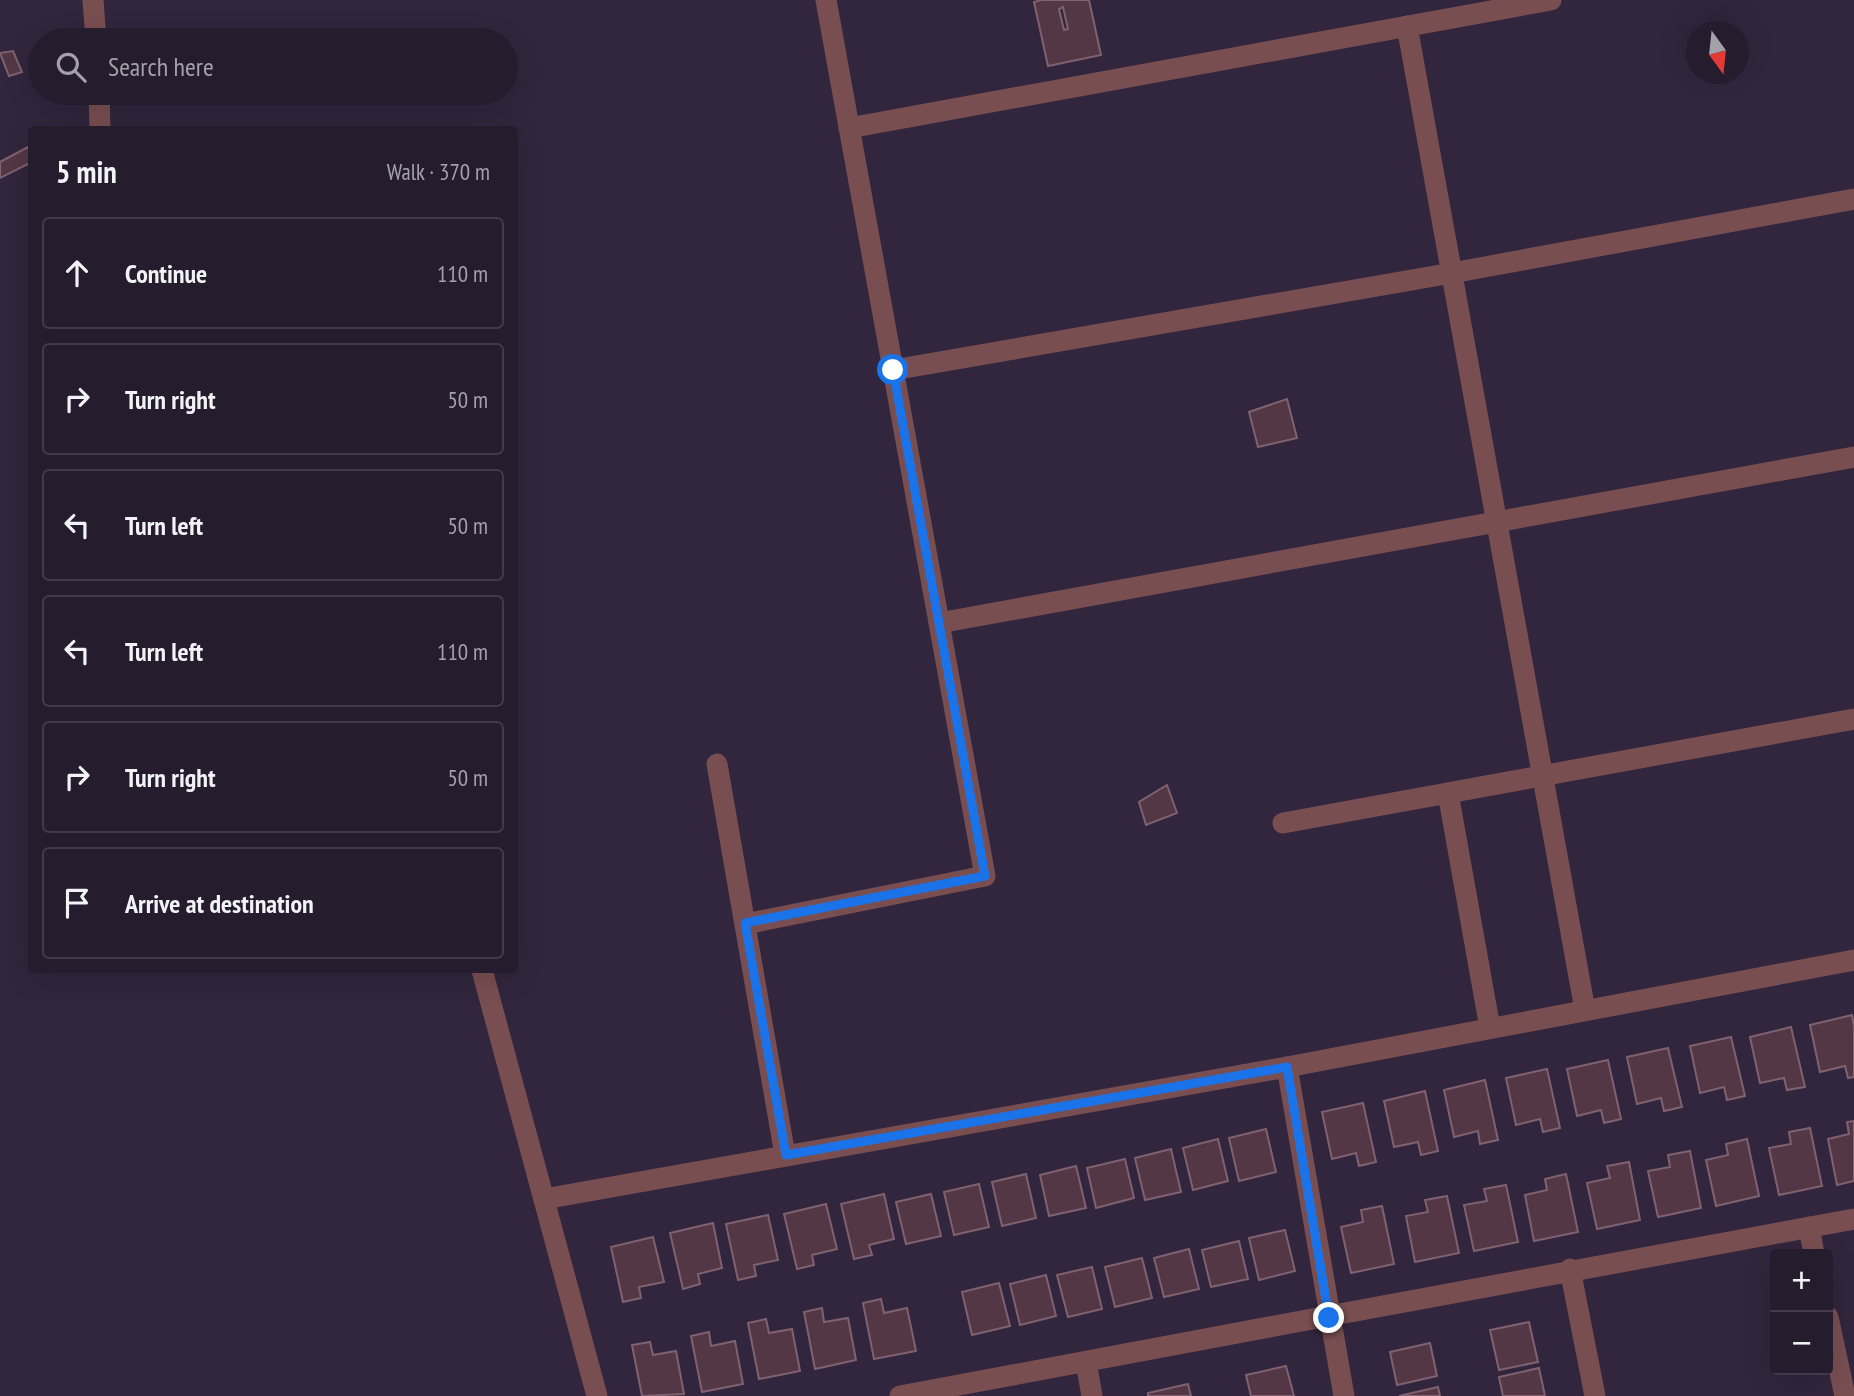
<!DOCTYPE html>
<meta charset="utf-8">
<style>
body{margin:0;font-family:"PT Sans Narrow",sans-serif;background:#31293a;color:#f1f3f6}
.controls{position:absolute;right:21px;bottom:21px;display:grid;overflow:hidden;border-radius:7px;box-shadow:0 7px 28px #0002}
.controls button{width:63px;height:63px;display:grid;place-items:center;padding:0;border:0;border-bottom:2px solid #423a4a;background:#251c2e;color:#f1f3f6;font:35px sans-serif}
.compass{position:absolute;left:1686px;top:21px;width:63px;height:63px;border-radius:50%;background:#251c2e;box-shadow:0 7px 28px #0002;rotate:165deg}
.stop{position:absolute;width:21px;height:21px;margin:-16px;border:5px solid #1a73e8;border-radius:50%;background:#fff}
.stop.end{background:#1a73e8;border-color:#fff;box-shadow:0 2px 7px #0008}
.list{margin:0;padding:0;list-style:none}
h2{display:flex;justify-content:space-between;align-items:center;height:91px;margin:0;padding:0 28px;font-size:30px}
h2 small{font-size:23px;font-weight:400;color:#a3a1aa}
.list li{display:grid;grid-template-columns:46px 1fr auto;gap:21px;align-items:center;box-sizing:border-box;height:112px;margin:0 14px 14px;padding:0 14px;border:2px solid #423a4a;border-radius:7px}
.list b{display:block;font-size:26px;white-space:nowrap}
.list em{font-size:23px;font-style:normal;color:#a3a1aa}
.icon{flex:none;width:38px;height:38px;fill:none;stroke:currentColor;stroke-width:2;stroke-linecap:round;stroke-linejoin:round}
.map{position:relative;flex:none;width:1854px;height:1396px;overflow:hidden}
.search{position:absolute;background:#251c2e;box-shadow:0 7px 28px #0002;left:28px;top:28px;width:490px;height:77px;display:flex;align-items:center;gap:18px;box-sizing:border-box;padding:0 24px;border-radius:38px;color:#a3a1aa;font-size:26px}
.panel{position:absolute;background:#251c2e;box-shadow:0 7px 28px #0002;left:28px;top:126px;width:490px;height:847px;border-radius:7px}
.map>svg:first-child{display:block}
.building{fill:#533745;stroke:#7f616f;stroke-width:2;fill-rule:evenodd}
.lines{fill:none;stroke-linecap:round;stroke-linejoin:round}
.minor{stroke:#784e51;stroke-width:21}
.route{stroke:#1a73e8;stroke-width:9}
</style>
<div class="map">
<svg width="1854" height="1396" viewBox="0 0 1854 1396">
<rect width="100%" height="100%" fill="#31263d"/>
<g class="building">
<path d="M 1041,0 L 1089,0 L 1101,55 L 1048,66 L 1034,2 ZM 1063,7 L 1068,29 L 1064,30 L 1059,9 Z"/>
<path d="M 13,51 L 22,72 L 9,76 L 0,53 Z"/>
<path d="M 28,147 L 32,162 L 0,178 L 0,162 Z"/>
<path d="M 1287,399 L 1297,438 L 1258,447 L 1249,412 Z"/>
<path d="M 1167,785 L 1177,813 L 1146,825 L 1139,802 Z"/>
<path d="M 1852,1015 L 1854,1026 L 1854,1077 L 1848,1078 L 1845,1066 L 1820,1072 L 1810,1025 Z"/>
<path d="M 1791,1027 L 1805,1087 L 1787,1090 L 1784,1078 L 1760,1083 L 1750,1037 Z"/>
<path d="M 1731,1037 L 1745,1096 L 1727,1100 L 1724,1087 L 1700,1093 L 1690,1046 Z"/>
<path d="M 1668,1048 L 1682,1107 L 1664,1111 L 1661,1098 L 1637,1104 L 1627,1057 Z"/>
<path d="M 1608,1060 L 1621,1119 L 1604,1123 L 1601,1110 L 1577,1116 L 1567,1069 Z"/>
<path d="M 1547,1069 L 1560,1128 L 1543,1132 L 1540,1119 L 1516,1125 L 1506,1078 Z"/>
<path d="M 1485,1080 L 1498,1140 L 1480,1144 L 1478,1131 L 1454,1137 L 1444,1090 Z"/>
<path d="M 1425,1091 L 1438,1151 L 1421,1155 L 1418,1142 L 1394,1147 L 1384,1101 Z"/>
<path d="M 1363,1103 L 1376,1162 L 1359,1166 L 1356,1153 L 1332,1159 L 1322,1112 Z"/>
<path d="M 1854,1121 L 1854,1181 L 1837,1185 L 1828,1139 L 1849,1134 L 1847,1122 Z"/>
<path d="M 1810,1128 L 1822,1186 L 1779,1195 L 1769,1148 L 1791,1144 L 1789,1132 Z"/>
<path d="M 1266,1129 L 1276,1172 L 1239,1181 L 1229,1138 Z"/>
<path d="M 1218,1139 L 1228,1181 L 1193,1190 L 1183,1148 Z"/>
<path d="M 1747,1139 L 1759,1196 L 1716,1206 L 1706,1160 L 1728,1155 L 1726,1144 Z"/>
<path d="M 1171,1149 L 1181,1192 L 1145,1200 L 1135,1158 Z"/>
<path d="M 1690,1151 L 1701,1208 L 1658,1217 L 1648,1171 L 1670,1167 L 1668,1155 Z"/>
<path d="M 1125,1159 L 1134,1198 L 1096,1208 L 1087,1168 Z"/>
<path d="M 1629,1162 L 1640,1220 L 1597,1229 L 1587,1183 L 1610,1178 L 1607,1166 Z"/>
<path d="M 1076,1166 L 1086,1208 L 1049,1216 L 1040,1175 Z"/>
<path d="M 1026,1174 L 1036,1218 L 1002,1226 L 992,1182 Z"/>
<path d="M 1566,1174 L 1578,1232 L 1534,1241 L 1525,1195 L 1547,1190 L 1545,1179 Z"/>
<path d="M 979,1184 L 989,1227 L 954,1235 L 944,1192 Z"/>
<path d="M 1506,1185 L 1518,1242 L 1474,1251 L 1464,1205 L 1487,1201 L 1484,1189 Z"/>
<path d="M 884,1194 L 894,1239 L 869,1245 L 872,1255 L 854,1259 L 841,1204 Z"/>
<path d="M 931,1194 L 941,1236 L 906,1244 L 896,1202 Z"/>
<path d="M 1447,1196 L 1459,1253 L 1415,1262 L 1406,1216 L 1428,1212 L 1425,1200 Z"/>
<path d="M 826,1204 L 837,1249 L 812,1255 L 814,1265 L 797,1269 L 784,1214 Z"/>
<path d="M 1382,1206 L 1394,1264 L 1351,1273 L 1341,1227 L 1363,1222 L 1361,1210 Z"/>
<path d="M 768,1215 L 778,1260 L 754,1265 L 756,1276 L 738,1280 L 726,1224 Z"/>
<path d="M 713,1223 L 722,1268 L 698,1274 L 700,1284 L 683,1289 L 670,1233 Z"/>
<path d="M 1285,1230 L 1295,1271 L 1259,1280 L 1249,1238 Z"/>
<path d="M 653,1237 L 664,1282 L 639,1287 L 641,1298 L 623,1302 L 611,1247 Z"/>
<path d="M 1239,1241 L 1248,1279 L 1211,1287 L 1202,1250 Z"/>
<path d="M 1189,1249 L 1199,1289 L 1164,1297 L 1154,1258 Z"/>
<path d="M 1142,1258 L 1152,1298 L 1115,1307 L 1105,1267 Z"/>
<path d="M 1092,1267 L 1102,1309 L 1068,1317 L 1057,1275 Z"/>
<path d="M 1046,1275 L 1056,1316 L 1020,1325 L 1010,1284 Z"/>
<path d="M 999,1283 L 1010,1326 L 972,1335 L 962,1292 Z"/>
<path d="M 881,1299 L 884,1313 L 907,1308 L 916,1351 L 874,1359 L 863,1303 Z"/>
<path d="M 822,1308 L 824,1322 L 848,1318 L 856,1360 L 815,1369 L 804,1312 Z"/>
<path d="M 766,1319 L 769,1333 L 792,1329 L 800,1371 L 759,1379 L 748,1323 Z"/>
<path d="M 1529,1322 L 1538,1362 L 1499,1370 L 1490,1330 Z"/>
<path d="M 709,1332 L 711,1346 L 735,1341 L 743,1384 L 702,1392 L 691,1336 Z"/>
<path d="M 650,1342 L 653,1355 L 676,1351 L 684,1394 L 642,1396 L 632,1345 Z"/>
<path d="M 1430,1343 L 1437,1376 L 1397,1385 L 1390,1352 Z"/>
<path d="M 1286,1366 L 1294,1396 L 1251,1396 L 1246,1375 Z"/>
<path d="M 1539,1368 L 1545,1396 L 1503,1396 L 1499,1377 Z"/>
<path d="M 1188,1384 L 1191,1396 L 1148,1396 L 1148,1393 Z"/>
<path d="M 1438,1387 L 1440,1396 L 1399,1396 Z"/>
</g>
<g class="lines">
<g class="minor">
<path d="M 93,0 L 96,40"/>
<path d="M 1407,26 L 1585,1010"/>
<path d="M 99,93 L 100,130"/>
<path d="M 849,128 L 1551,0"/>
<path d="M 893,370 L 1452,273 L 1854,199"/>
<path d="M 939,623 L 1854,457"/>
<path d="M 717,764 L 785,1155"/>
<path d="M 1448,793 L 1490,1028"/>
<path d="M 1283,823 L 1854,719"/>
<path d="M 745,924 L 985,876 L 826,0"/>
<path d="M 482,970 L 597,1396"/>
<path d="M 1287,1067 L 1344,1396"/>
<path d="M 544,1199 L 1287,1067 L 1854,960"/>
<path d="M 1809,1227 L 1814,1254"/>
<path d="M 1570,1269 L 1595,1396"/>
<path d="M 1828,1317 L 1845,1396"/>
<path d="M 1086,1362 L 1092,1396"/>
<path d="M 900,1396 C 1218,1338 1536,1275 1854,1219"/>
</g>
</g>
<g class="lines">
<path class="route" d="M 893,370 L 985,876 L 745,923 L 786,1155 L 1287,1067 L 1329,1318"/>
</g>
</svg>
<div class="controls">
<button>+</button>
<button>−</button>
</div>
<svg class="compass" viewBox="-18 -18 36 36"><path d="M0-13l5 13h-10z" fill="#e53935"/><path d="M0 13l5-13h-10z" fill="#a3a1aa"/></svg>
<div class="stop" style="left:893px;top:370px"></div>
<div class="stop end" style="left:1329px;top:1318px"></div>
<div class="search"><svg class="icon" aria-label="search" viewBox="0 0 24 24"><circle cx="10" cy="10" r="6"/><path d="M15 15l6 6"/></svg>Search here</div>
<section class="panel">
<h2>5 min<small>Walk · 370 m</small></h2>
<ul class="list">
<li><svg class="icon" aria-label="ahead" viewBox="0 0 24 24"><path d="M12 20V5M6 11l6-6 6 6"/></svg><div><b>Continue</b></div><em>110 m</em></li>
<li><svg class="icon" aria-label="right" viewBox="0 0 24 24"><path d="M7 20v-9h11M14 6l5 5-5 5"/></svg><div><b>Turn right</b></div><em>50 m</em></li>
<li><svg class="icon" aria-label="left" viewBox="0 0 24 24"><path d="M17 20v-9H6M10 6l-5 5 5 5"/></svg><div><b>Turn left</b></div><em>50 m</em></li>
<li><svg class="icon" aria-label="left" viewBox="0 0 24 24"><path d="M17 20v-9H6M10 6l-5 5 5 5"/></svg><div><b>Turn left</b></div><em>110 m</em></li>
<li><svg class="icon" aria-label="right" viewBox="0 0 24 24"><path d="M7 20v-9h11M14 6l5 5-5 5"/></svg><div><b>Turn right</b></div><em>50 m</em></li>
<li><svg class="icon" aria-label="arrive" viewBox="0 0 24 24"><path d="M6 21V4h12l-3 4 3 4H6"/></svg><div><b>Arrive at destination</b></div></li>
</ul>
</section>
</div>
